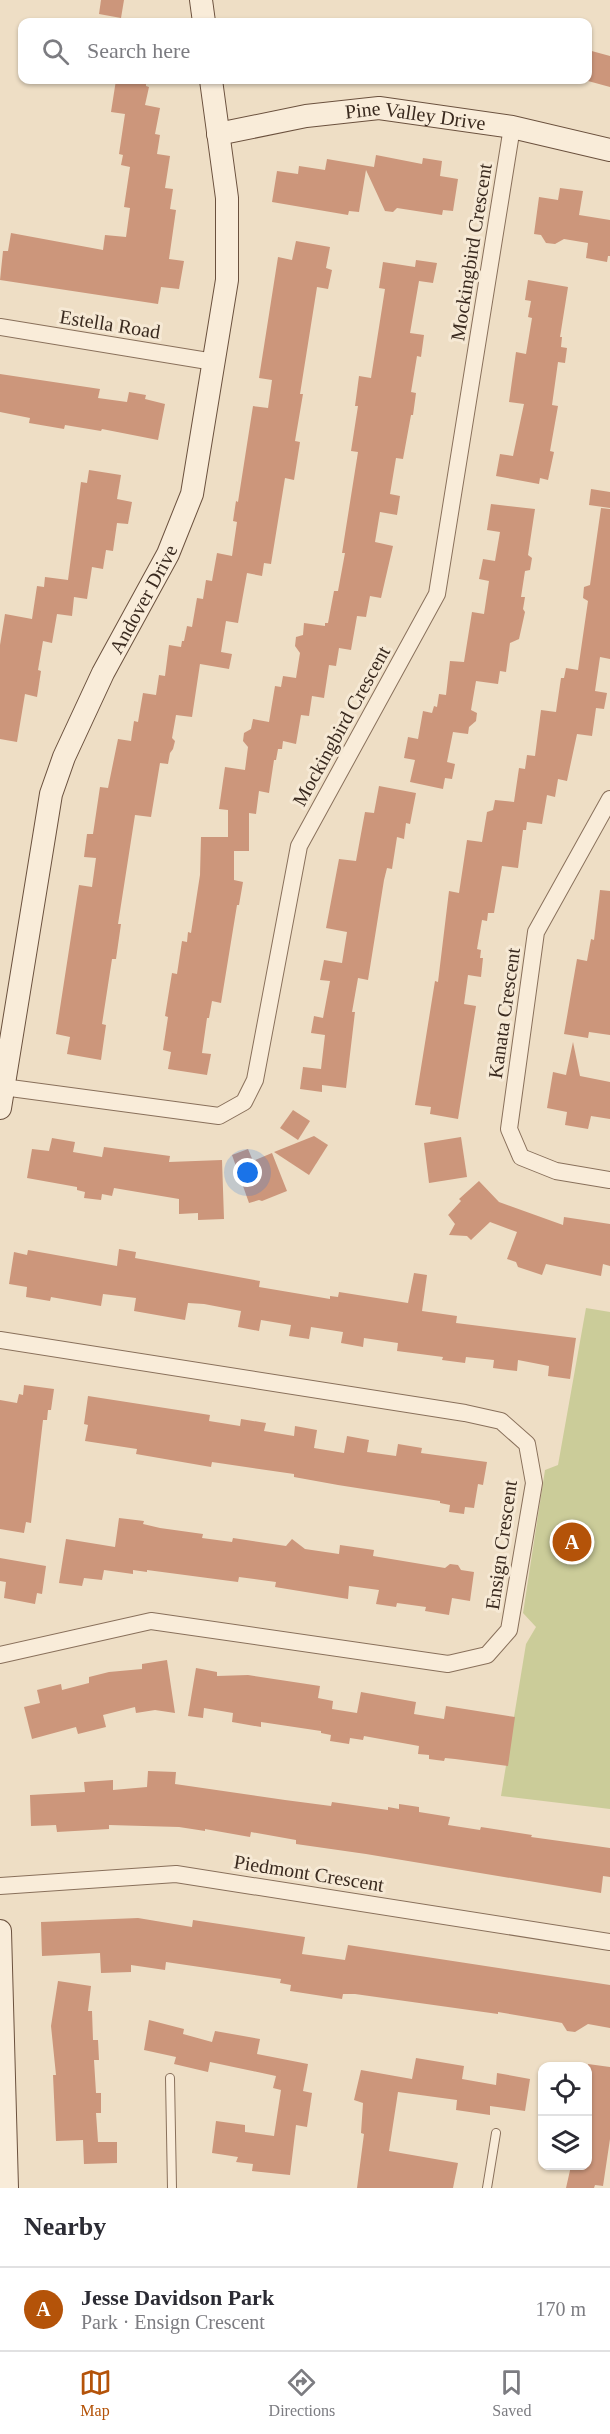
<!DOCTYPE html>
<meta charset="utf-8">
<style>
body{margin:0;font-family:"Times New Roman",serif;background:#f2f2f3;color:#2b2b33}
.controls{position:absolute;right:18px;bottom:18px;display:grid;overflow:hidden;border-radius:12px;box-shadow:0 2px 4px #0004}
.controls button{width:54px;height:54px;display:grid;place-items:center;padding:0;border:0;border-bottom:2px solid #e1e1e2;background:#fff;color:#2b2b33;font:30px sans-serif}
.you{position:absolute;left:248px;top:1173px;width:21px;height:21px;margin:-15px;border:4px solid #fff;border-radius:50%;background:#1a73e8;box-shadow:0 0 0 9px #1a73e833}
.badge{display:grid;place-items:center;width:39px;height:39px;border-radius:50%;background:#b45309;color:#fff;font-size:20px;font-weight:700}
.pin{position:absolute;translate:-50% -50%;border:3px solid #fff;box-shadow:0 2px 6px #0006}
.list{margin:0;padding:0;list-style:none}
h2{display:flex;justify-content:space-between;align-items:center;height:78px;margin:0;padding:0 24px;font-size:26px}
h2 small{font-size:20px;font-weight:400;color:#7c7c81}
.list li{display:grid;grid-template-columns:39px 1fr auto;gap:18px;align-items:center;box-sizing:border-box;height:84px;padding:0 24px;border-top:2px solid #e1e1e2}
.list b{display:block;font-size:22px;white-space:nowrap}
.list p{margin:0;font-size:20px;white-space:nowrap;color:#7c7c81}
.list em{font-size:20px;font-style:normal;color:#7c7c81}
.icon{flex:none;width:33px;height:33px;fill:none;stroke:currentColor;stroke-width:2;stroke-linecap:round;stroke-linejoin:round}
.map{position:relative;flex:none;width:610px;height:2188px;overflow:hidden}
.search{position:absolute;background:#fff;box-shadow:0 2px 4px #0004;left:18px;right:18px;top:18px;height:66px;display:flex;align-items:center;gap:15px;box-sizing:border-box;padding:0 21px;border-radius:12px;color:#7c7c81;font-size:22px}
.sheet{height:162px;background:#fff}
nav{display:flex;justify-content:space-around;align-items:center;box-sizing:border-box;height:84px;border-top:2px solid #e1e1e2;background:#fff;font-size:16px;color:#7c7c81}
nav a{display:grid;justify-items:center;gap:3px}
nav .on{color:#b45309}
.map>svg:first-child{display:block}
.green{fill:#cbcc99}
.building{fill:#cc967b}
.lines{fill:none;stroke-linecap:round;stroke-linejoin:round}
.lane-casing{stroke:#89705b;stroke-width:10}
.street-casing{stroke:#89705b;stroke-width:18}
.secondary-casing{stroke:#6b513e;stroke-width:24}
.lane{stroke:#f9ecd9;stroke-width:8}
.street{stroke:#f9ecd9;stroke-width:16}
.secondary{stroke:#f9ecd9;stroke-width:22}
.labels{text-anchor:middle;stroke-width:6;stroke-linejoin:round;paint-order:stroke}
.street-label{font-size:20px;fill:#3a2a1f;stroke:#f6e9d5}
</style>
<div class="map">
<svg width="610" height="2188" viewBox="0 0 610 2188">
<rect width="100%" height="100%" fill="#eedec5"/>
<path class="green" d="M 586,1308 L 610,1312 L 610,1809 L 501,1796 L 526,1644 L 536,1627 L 523,1613 L 545,1470 L 558,1465 Z"/>
<g class="building">
<path d="M 101,0 L 124,0 L 121,18 L 99,14 Z"/>
<path d="M 588,50 L 610,56 L 610,87 L 588,81 Z"/>
<path d="M 116,80 L 146,83 L 146,86 L 149,87 L 145,105 L 160,108 L 155,134 L 160,135 L 157,154 L 170,156 L 165,188 L 173,189 L 170,209 L 176,210 L 169,259 L 184,261 L 179,289 L 161,287 L 158,304 L 0,280 L 3,251 L 8,251 L 11,233 L 103,250 L 105,235 L 126,237 L 130,208 L 124,207 L 130,167 L 121,165 L 123,155 L 119,154 L 125,114 L 111,112 Z"/>
<path d="M 376,155 L 422,164 L 423,158 L 442,161 L 440,176 L 458,179 L 453,211 L 443,210 L 442,215 L 397,208 L 393,212 L 385,211 L 366,170 L 359,212 L 349,211 L 348,215 L 272,202 L 277,171 L 298,174 L 299,166 L 325,170 L 327,159 L 374,167 Z"/>
<path d="M 560,188 L 583,191 L 579,215 L 610,220 L 610,256 L 608,256 L 607,262 L 586,258 L 588,243 L 564,239 L 555,244 L 546,243 L 541,235 L 534,234 L 539,197 L 558,200 Z"/>
<path d="M 296,241 L 330,247 L 326,268 L 332,270 L 328,289 L 317,287 L 300,394 L 303,394 L 295,441 L 300,442 L 294,480 L 285,478 L 271,564 L 264,563 L 262,576 L 247,573 L 238,623 L 226,621 L 221,652 L 232,654 L 229,669 L 200,664 L 192,717 L 176,715 L 172,738 L 175,741 L 173,749 L 170,753 L 168,764 L 160,763 L 151,817 L 135,815 L 118,924 L 121,924 L 116,959 L 112,959 L 102,1024 L 106,1025 L 101,1060 L 67,1054 L 70,1037 L 56,1034 L 79,885 L 92,887 L 96,858 L 84,857 L 87,834 L 93,834 L 100,787 L 108,788 L 118,739 L 131,741 L 134,721 L 138,722 L 143,693 L 156,695 L 159,675 L 165,676 L 169,645 L 181,647 L 182,641 L 184,641 L 187,626 L 192,627 L 197,598 L 203,599 L 206,580 L 212,581 L 217,553 L 232,556 L 237,522 L 233,521 L 236,501 L 238,502 L 253,406 L 268,408 L 272,380 L 259,378 L 278,257 L 292,260 Z"/>
<path d="M 416,260 L 437,263 L 433,283 L 419,281 L 415,304 L 410,333 L 424,335 L 421,357 L 417,356 L 411,392 L 416,393 L 413,415 L 411,415 L 403,459 L 396,458 L 390,494 L 400,496 L 397,515 L 380,512 L 375,542 L 393,546 L 381,598 L 370,596 L 366,617 L 357,616 L 351,650 L 339,648 L 336,666 L 329,665 L 324,698 L 312,696 L 309,716 L 301,715 L 296,744 L 283,741 L 282,749 L 278,749 L 276,760 L 274,760 L 269,793 L 259,791 L 256,814 L 249,813 L 249,851 L 234,851 L 234,880 L 243,882 L 239,905 L 237,905 L 221,1003 L 212,1001 L 209,1018 L 207,1018 L 202,1053 L 211,1054 L 207,1075 L 168,1069 L 171,1052 L 163,1050 L 168,1017 L 165,1016 L 172,973 L 177,974 L 182,941 L 187,942 L 188,932 L 191,933 L 200,875 L 201,837 L 228,837 L 228,810 L 219,809 L 225,767 L 245,770 L 248,747 L 243,741 L 244,733 L 251,729 L 253,719 L 269,722 L 275,686 L 281,687 L 283,676 L 296,678 L 300,653 L 295,646 L 296,637 L 303,635 L 304,623 L 325,626 L 325,623 L 328,623 L 334,591 L 338,591 L 345,553 L 342,553 L 358,452 L 351,451 L 358,406 L 355,406 L 359,376 L 371,378 L 385,289 L 379,288 L 383,262 L 415,267 Z"/>
<path d="M 528,280 L 568,287 L 560,337 L 562,337 L 561,347 L 567,348 L 565,363 L 558,362 L 552,405 L 558,406 L 550,451 L 554,452 L 548,480 L 540,478 L 539,484 L 496,476 L 500,454 L 513,456 L 524,404 L 509,402 L 516,352 L 526,354 L 532,318 L 528,317 L 531,301 L 525,300 Z"/>
<path d="M 0,374 L 100,389 L 98,398 L 127,402 L 129,392 L 146,395 L 145,399 L 165,404 L 158,440 L 102,429 L 101,431 L 65,425 L 64,429 L 29,423 L 30,418 L 0,412 Z"/>
<path d="M 89,470 L 121,475 L 117,499 L 132,502 L 128,524 L 117,523 L 113,551 L 106,550 L 103,569 L 92,567 L 87,599 L 74,597 L 72,616 L 57,614 L 52,643 L 43,641 L 38,670 L 41,671 L 37,697 L 25,694 L 17,742 L 0,739 L 0,645 L 5,614 L 32,619 L 37,586 L 44,587 L 45,577 L 68,580 L 81,482 L 87,483 Z"/>
<path d="M 591,489 L 610,492 L 610,508 L 589,505 Z"/>
<path d="M 491,504 L 535,509 L 528,555 L 532,558 L 530,570 L 525,571 L 521,597 L 525,597 L 523,609 L 525,612 L 519,639 L 510,643 L 506,672 L 500,671 L 498,684 L 476,681 L 471,710 L 477,713 L 476,721 L 469,727 L 468,734 L 453,732 L 447,762 L 455,764 L 452,779 L 445,778 L 443,789 L 410,782 L 415,760 L 404,758 L 408,737 L 418,739 L 423,711 L 432,713 L 434,706 L 437,707 L 439,694 L 446,695 L 450,661 L 464,662 L 472,612 L 484,614 L 489,581 L 479,579 L 483,559 L 495,561 L 500,532 L 487,530 Z"/>
<path d="M 601,508 L 610,509 L 610,659 L 600,657 L 595,691 L 607,693 L 604,709 L 596,708 L 592,736 L 577,734 L 567,781 L 558,779 L 555,797 L 547,795 L 542,824 L 527,822 L 526,830 L 523,830 L 518,868 L 502,866 L 494,913 L 488,913 L 487,921 L 482,920 L 477,949 L 481,950 L 480,958 L 483,958 L 481,977 L 468,975 L 464,1004 L 476,1006 L 458,1119 L 430,1114 L 431,1107 L 415,1105 L 435,981 L 438,982 L 449,891 L 459,893 L 467,840 L 482,842 L 487,812 L 493,810 L 495,800 L 514,802 L 519,768 L 525,769 L 527,755 L 535,756 L 541,710 L 556,712 L 561,678 L 564,678 L 566,668 L 578,670 L 588,601 L 583,598 L 584,587 L 590,585 Z"/>
<path d="M 379,786 L 416,793 L 410,824 L 406,823 L 404,839 L 397,837 L 392,869 L 387,868 L 384,880 L 368,980 L 358,978 L 352,1012 L 355,1012 L 346,1088 L 322,1085 L 322,1092 L 300,1089 L 303,1067 L 321,1069 L 325,1035 L 311,1033 L 314,1016 L 323,1018 L 330,981 L 320,980 L 324,960 L 342,963 L 347,932 L 326,928 L 339,859 L 356,861 L 365,812 L 374,813 Z"/>
<path d="M 600,890 L 610,891 L 610,1035 L 589,1032 L 588,1038 L 564,1034 L 577,959 L 587,961 L 591,939 L 594,940 Z"/>
<path d="M 573,1042 L 580,1076 L 610,1082 L 610,1119 L 591,1116 L 588,1129 L 565,1125 L 567,1112 L 547,1108 L 553,1072 L 566,1075 Z"/>
<path d="M 293,1110 L 310,1121 L 298,1140 L 280,1128 Z"/>
<path d="M 314,1136 L 328,1145 L 309,1175 L 274,1152 Z"/>
<path d="M 461,1137 L 467,1177 L 429,1183 L 424,1143 Z"/>
<path d="M 52,1138 L 75,1142 L 73,1152 L 102,1157 L 104,1147 L 170,1156 L 169,1162 L 222,1160 L 224,1219 L 198,1220 L 198,1213 L 179,1214 L 179,1199 L 114,1188 L 112,1196 L 102,1194 L 101,1200 L 84,1198 L 85,1192 L 77,1190 L 77,1187 L 27,1178 L 32,1149 L 49,1151 Z"/>
<path d="M 248,1149 L 253,1161 L 272,1153 L 287,1191 L 262,1201 L 259,1200 L 249,1203 L 232,1155 Z"/>
<path d="M 479,1181 L 499,1202 L 563,1225 L 564,1217 L 610,1224 L 610,1266 L 603,1264 L 601,1276 L 546,1264 L 542,1275 L 518,1267 L 516,1262 L 507,1259 L 517,1232 L 490,1222 L 471,1240 L 467,1236 L 449,1235 L 455,1224 L 448,1215 L 461,1201 L 459,1199 Z"/>
<path d="M 119,1249 L 136,1252 L 135,1258 L 260,1281 L 259,1287 L 330,1299 L 330,1296 L 338,1297 L 339,1292 L 408,1303 L 414,1273 L 427,1275 L 422,1311 L 457,1316 L 456,1323 L 576,1338 L 570,1379 L 548,1376 L 549,1366 L 518,1360 L 517,1371 L 493,1368 L 494,1360 L 466,1357 L 465,1363 L 442,1360 L 443,1357 L 397,1351 L 398,1343 L 364,1338 L 363,1347 L 341,1343 L 343,1332 L 311,1327 L 309,1339 L 289,1336 L 291,1325 L 261,1320 L 259,1331 L 238,1327 L 241,1311 L 204,1304 L 188,1303 L 185,1320 L 134,1311 L 136,1298 L 103,1294 L 101,1306 L 51,1297 L 50,1301 L 26,1297 L 27,1287 L 9,1284 L 14,1252 L 27,1255 L 28,1250 L 117,1266 Z"/>
<path d="M 24,1385 L 54,1389 L 51,1410 L 48,1410 L 47,1420 L 43,1420 L 31,1523 L 26,1522 L 24,1533 L 0,1529 L 0,1400 L 17,1403 L 19,1394 L 23,1395 Z"/>
<path d="M 88,1396 L 210,1415 L 209,1421 L 240,1426 L 241,1419 L 266,1423 L 264,1431 L 294,1436 L 295,1426 L 317,1430 L 314,1448 L 344,1453 L 347,1436 L 369,1440 L 367,1452 L 396,1456 L 398,1444 L 422,1448 L 421,1453 L 487,1462 L 483,1485 L 478,1484 L 474,1508 L 465,1507 L 464,1514 L 449,1512 L 450,1505 L 440,1503 L 440,1501 L 338,1485 L 294,1477 L 294,1474 L 212,1462 L 211,1467 L 136,1454 L 137,1449 L 85,1441 L 88,1425 L 84,1424 Z"/>
<path d="M 119,1518 L 144,1521 L 143,1524 L 160,1528 L 203,1534 L 202,1538 L 232,1542 L 233,1538 L 286,1546 L 292,1539 L 305,1549 L 339,1554 L 340,1545 L 374,1550 L 373,1556 L 445,1568 L 450,1564 L 458,1565 L 461,1570 L 474,1572 L 470,1601 L 452,1598 L 449,1615 L 425,1611 L 426,1607 L 397,1603 L 396,1607 L 376,1604 L 379,1590 L 349,1586 L 348,1599 L 275,1587 L 276,1582 L 239,1577 L 238,1582 L 147,1570 L 147,1572 L 133,1570 L 133,1574 L 104,1570 L 102,1580 L 84,1578 L 82,1586 L 59,1583 L 66,1539 L 115,1547 Z"/>
<path d="M 0,1558 L 46,1566 L 42,1594 L 37,1593 L 35,1604 L 4,1598 L 6,1582 L 0,1581 Z"/>
<path d="M 167,1660 L 175,1713 L 155,1710 L 136,1713 L 135,1707 L 103,1715 L 106,1727 L 78,1734 L 76,1727 L 32,1739 L 24,1707 L 40,1703 L 37,1690 L 61,1684 L 62,1690 L 89,1683 L 89,1677 L 109,1672 L 142,1669 L 142,1664 Z"/>
<path d="M 196,1668 L 217,1672 L 217,1676 L 248,1675 L 320,1686 L 318,1698 L 333,1701 L 332,1709 L 357,1713 L 361,1692 L 416,1702 L 414,1714 L 444,1719 L 446,1706 L 515,1717 L 508,1766 L 455,1759 L 445,1758 L 444,1761 L 429,1759 L 429,1755 L 418,1754 L 419,1746 L 364,1736 L 363,1740 L 350,1738 L 349,1744 L 330,1741 L 331,1735 L 321,1733 L 321,1731 L 261,1722 L 261,1727 L 232,1722 L 233,1713 L 204,1708 L 203,1718 L 188,1716 Z"/>
<path d="M 148,1771 L 176,1772 L 175,1784 L 285,1800 L 331,1806 L 332,1802 L 388,1810 L 388,1807 L 399,1809 L 399,1804 L 419,1807 L 419,1812 L 450,1817 L 448,1825 L 480,1830 L 481,1827 L 532,1835 L 531,1837 L 610,1848 L 610,1877 L 603,1876 L 601,1893 L 366,1854 L 296,1844 L 296,1840 L 251,1832 L 250,1837 L 205,1829 L 205,1831 L 179,1827 L 109,1825 L 109,1829 L 57,1832 L 56,1825 L 31,1826 L 30,1795 L 85,1792 L 84,1782 L 113,1780 L 113,1790 L 147,1787 Z"/>
<path d="M 138,1918 L 192,1927 L 193,1920 L 305,1937 L 302,1954 L 345,1960 L 348,1945 L 610,1985 L 610,2028 L 588,2024 L 575,2032 L 567,2031 L 562,2023 L 557,2022 L 498,2012 L 498,2014 L 355,1994 L 343,1994 L 342,1999 L 290,1991 L 291,1985 L 280,1983 L 281,1979 L 166,1962 L 165,1970 L 131,1965 L 131,1972 L 101,1973 L 100,1953 L 42,1956 L 41,1922 Z"/>
<path d="M 58,1981 L 91,1986 L 88,2011 L 92,2011 L 93,2040 L 98,2040 L 99,2060 L 94,2060 L 96,2093 L 101,2093 L 101,2113 L 96,2113 L 98,2142 L 117,2142 L 117,2163 L 84,2164 L 83,2140 L 56,2141 L 53,2075 L 56,2075 L 51,2026 Z"/>
<path d="M 149,2020 L 184,2029 L 183,2034 L 212,2042 L 215,2031 L 260,2039 L 257,2054 L 308,2064 L 303,2091 L 312,2093 L 307,2127 L 296,2125 L 290,2175 L 252,2171 L 253,2164 L 236,2162 L 238,2157 L 212,2153 L 216,2121 L 245,2125 L 245,2132 L 274,2136 L 281,2090 L 273,2088 L 276,2076 L 210,2062 L 208,2072 L 174,2064 L 176,2057 L 144,2050 Z"/>
<path d="M 416,2058 L 464,2066 L 462,2079 L 496,2085 L 497,2073 L 530,2079 L 525,2111 L 490,2106 L 490,2115 L 456,2110 L 457,2100 L 398,2092 L 389,2151 L 458,2163 L 453,2188 L 357,2188 L 364,2134 L 361,2133 L 363,2103 L 354,2100 L 361,2070 L 412,2079 Z"/>
<path d="M 588,2064 L 610,2067 L 610,2139 L 603,2186 L 595,2185 L 594,2188 L 566,2188 L 571,2166 L 588,2166 Z"/>
</g>
<g class="lines">
<g class="lane-casing">
<g id="lane">
<path d="M 170,2078 L 172,2188"/>
<path d="M 487,2188 L 496,2133"/>
</g>
</g>
<g class="street-casing">
<g id="street">
<path d="M 0,327 L 214,362"/>
<path d="M 610,799 L 536,932 L 509,1129 L 521,1157 L 556,1171 L 610,1180"/>
<path d="M 3,1087 L 219,1116 L 244,1102 L 255,1080 L 299,846 L 437,594 L 512,127"/>
<path d="M 0,1340 L 465,1413 L 501,1421 L 527,1444 L 534,1483 L 509,1630 L 487,1655 L 448,1664 L 151,1621 L 0,1655"/>
<path d="M 0,1886 L 176,1874 L 610,1942"/>
</g>
</g>
<g class="secondary-casing">
<g id="secondary">
<path d="M 201,0 L 204,22"/>
<path id="s1" d="M 218,134 L 306,116 L 379,108 L 512,127 L 610,150"/>
<path id="s2" d="M 0,1108 L 51,794 L 64,757 L 103,673 L 168,554 L 192,494 L 227,280 L 227,198 L 211,80"/>
<path d="M 0,1931 L 7,2188"/>
</g>
</g>
<use href="#lane" class="lane"/>
<use href="#street" class="street"/>
<use href="#secondary" class="secondary"/>
</g>
<g class="labels">
<g class="street-label">
<text dy="7" stroke="none"><textPath href="#s1" startOffset="200">Pine Valley Drive</textPath></text>
<text transform="translate(471 252) rotate(-81)" y="7">Mockingbird Crescent</text>
<text transform="translate(110 324) rotate(9)" y="7">Estella Road</text>
<text dy="7" stroke="none"><textPath href="#s2" startOffset="534">Andover Drive</textPath></text>
<text transform="translate(341 726) rotate(-61)" y="7">Mockingbird Crescent</text>
<text transform="translate(504 1013) rotate(-82)" y="7">Kanata Crescent</text>
<text transform="translate(501 1545) rotate(-82)" y="7">Ensign Crescent</text>
<text transform="translate(309 1873) rotate(9)" y="7">Piedmont Crescent</text>
</g>
</g>
</svg>
<div class="controls">
<button><svg class="icon" aria-label="locate" viewBox="0 0 24 24"><circle cx="12" cy="12" r="6"/><path d="M12 2v4M12 18v4M2 12h4M18 12h4"/></svg></button>
<button><svg class="icon" aria-label="layers" viewBox="0 0 24 24"><path d="M12 4l9 5-9 5-9-5zM3 14l9 5 9-5"/></svg></button>
</div>
<div class="you"></div>
<div class="pin badge" style="left:572px;top:1542px">A</div>
<div class="search"><svg class="icon" aria-label="search" viewBox="0 0 24 24"><circle cx="10" cy="10" r="6"/><path d="M15 15l6 6"/></svg>Search here</div>
</div>
<section class="sheet">
<h2>Nearby<small></small></h2>
<ul class="list">
<li><span class="badge">A</span><div><b>Jesse Davidson Park</b><p>Park · Ensign Crescent</p></div><em>170 m</em></li>
</ul>
</section>
<nav>
<a class="on"><svg class="icon" aria-label="map" viewBox="0 0 24 24"><path d="M3 6l6-2 6 2 6-2v14l-6 2-6-2-6 2zM9 4v14M15 6v14"/></svg>Map</a>
<a><svg class="icon" aria-label="directions" viewBox="0 0 24 24"><path d="M12 3l9 9-9 9-9-9zM9 14v-3h6M13 9l2 2-2 2"/></svg>Directions</a>
<a><svg class="icon" aria-label="saved" viewBox="0 0 24 24"><path d="M7 4h10v16l-5-4-5 4z"/></svg>Saved</a>
</nav>
